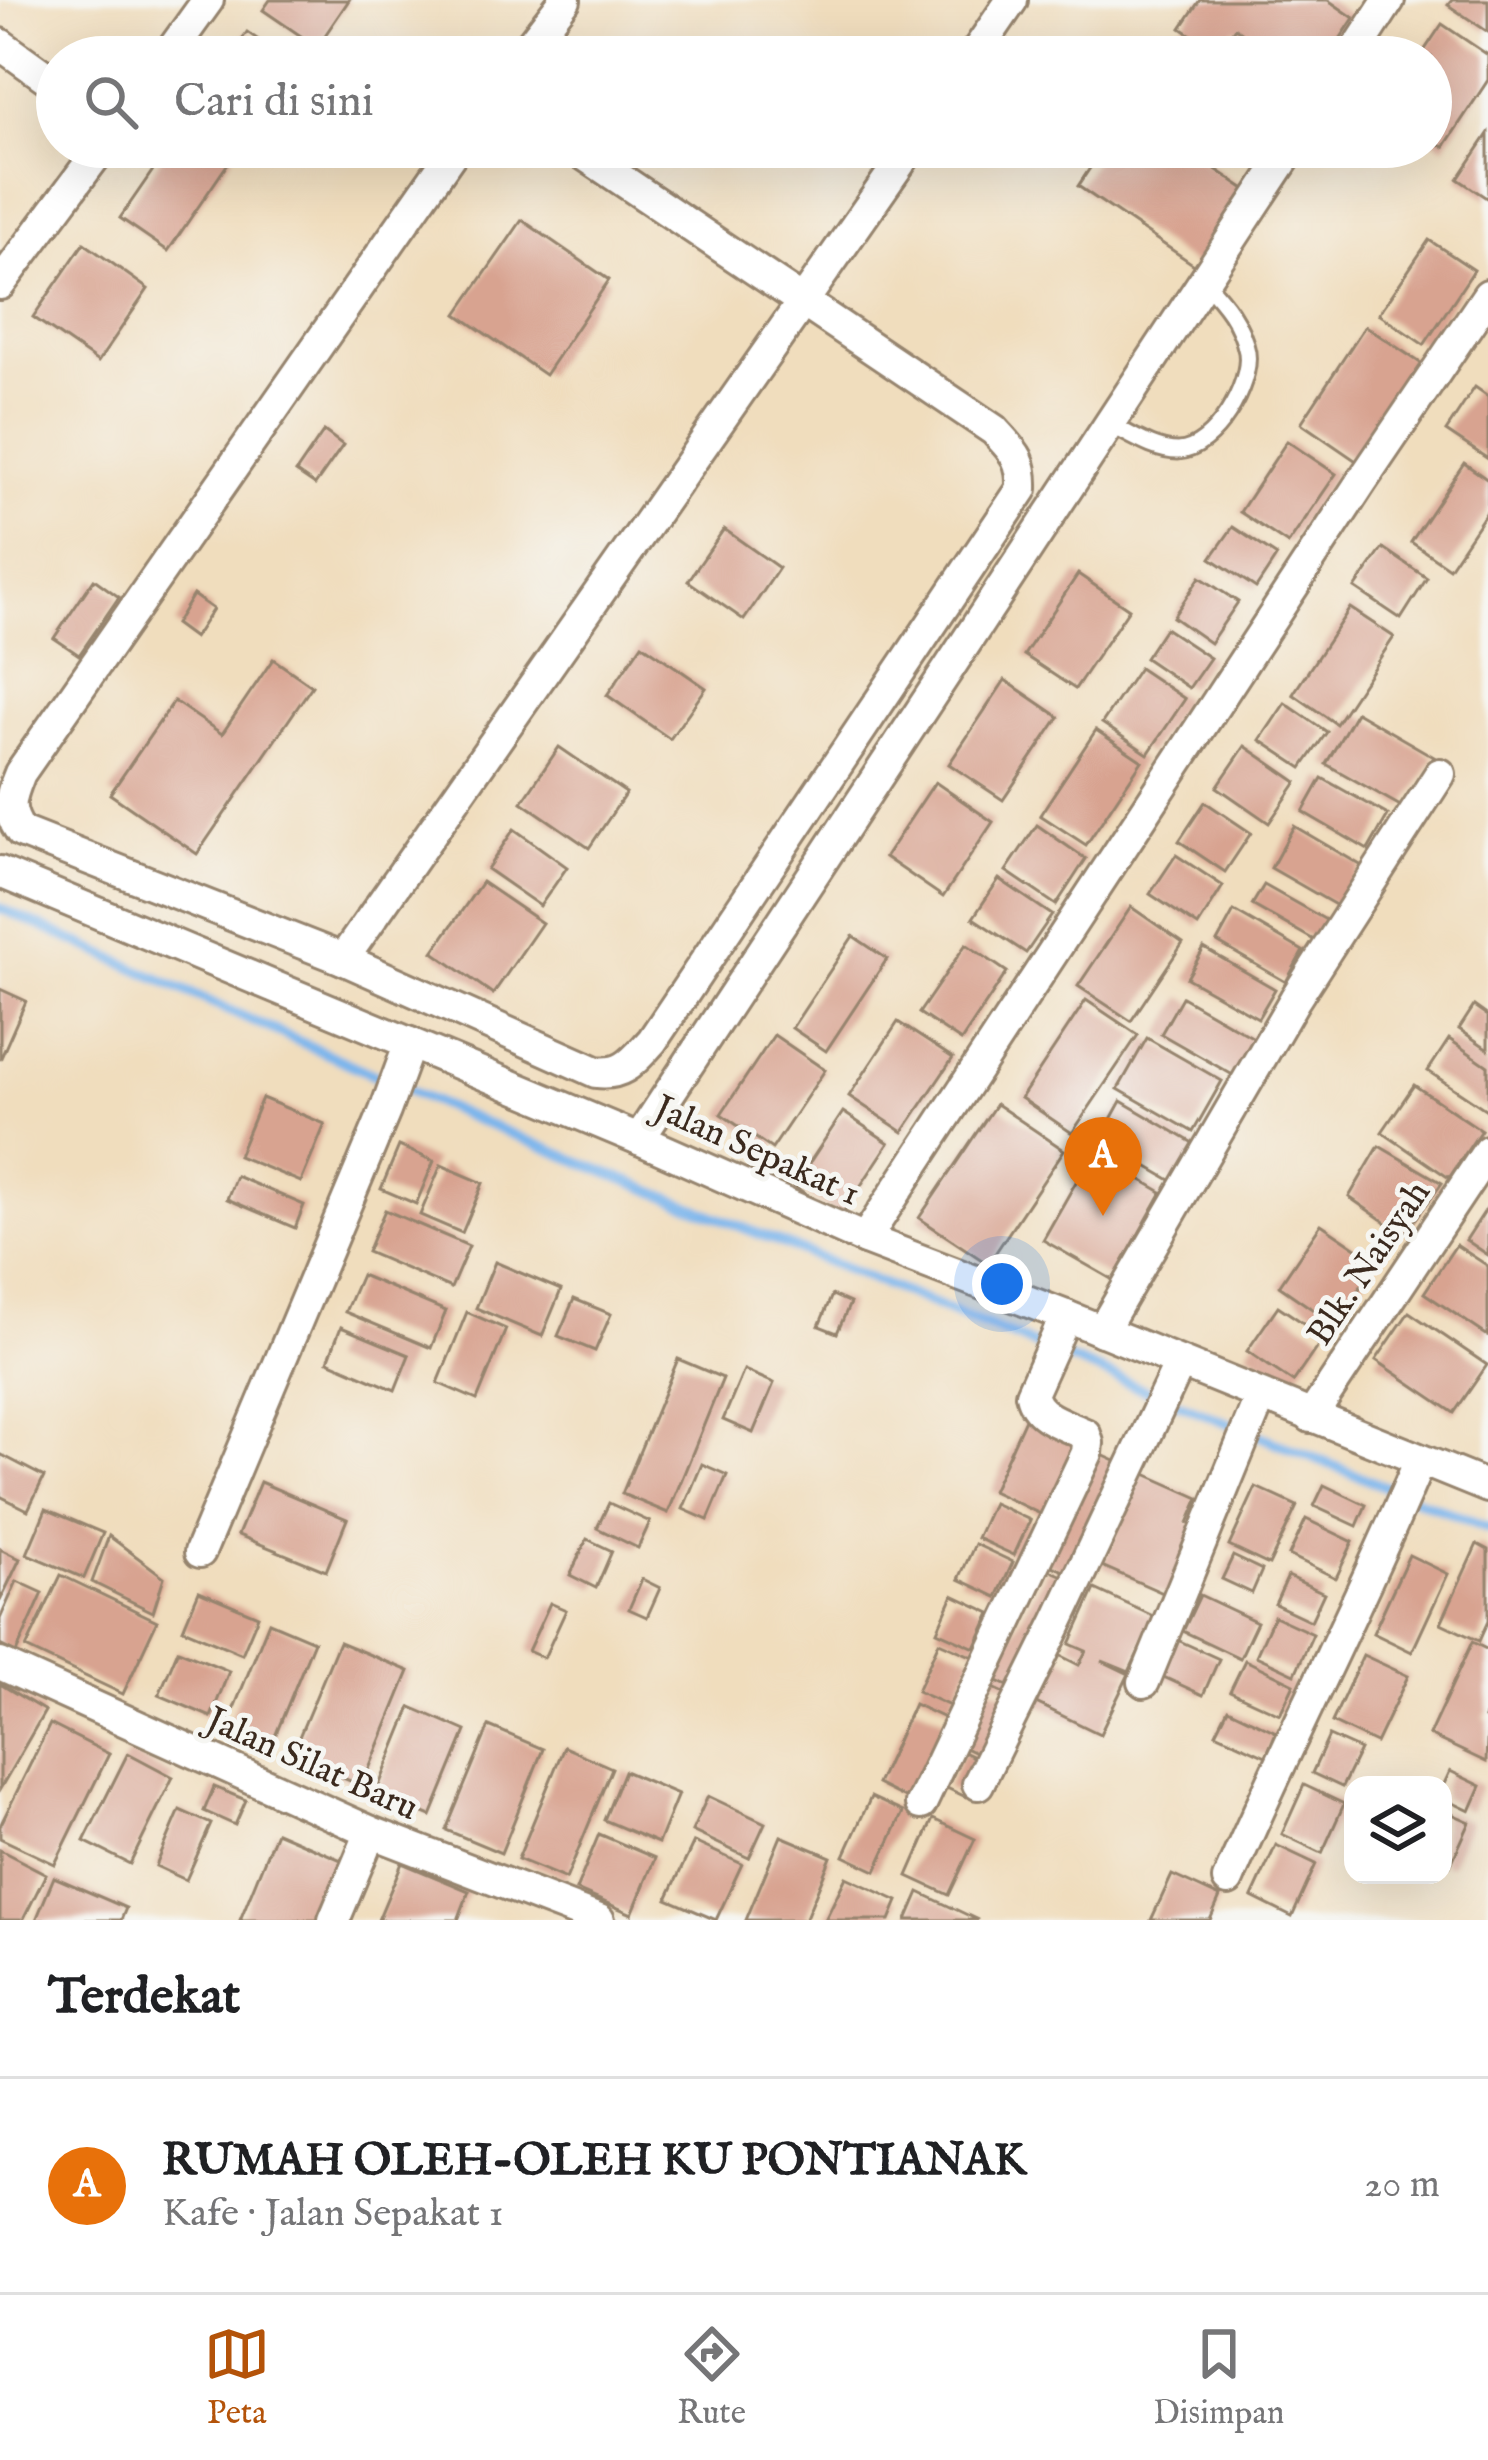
<!DOCTYPE html>
<html lang="id">
<meta charset="utf-8">
<style>
body{margin:0;font-family:"IM FELL English",serif;background:#f6f6f6;color:#202124}
.controls{position:absolute;right:36px;bottom:36px;display:grid;overflow:hidden;border-radius:24px;box-shadow:0 12px 48px #0002}
.controls button{width:108px;height:108px;display:grid;place-items:center;padding:0;border:0;border-bottom:3px solid #e0e0e0;background:#fff;color:#202124;font:60px sans-serif}
.you{position:absolute;left:1002px;top:1284px;width:42px;height:42px;margin:-30px;border:9px solid #fff;border-radius:50%;background:#1a73e8;box-shadow:0 0 0 18px #1a73e833}
.badge{display:grid;place-items:center;width:78px;height:78px;border-radius:50%;background:#b45309;color:#fff;font-size:39px;font-weight:700}
.pin{position:absolute;translate:-50% -99px;filter:drop-shadow(0 3px 6px #0008)}
.pin::after{content:'';position:absolute;top:63px;width:42px;height:36px;background:inherit;clip-path:polygon(0 0,100% 0,50% 100%)}
.list{margin:0;padding:0;list-style:none}
h2{display:flex;justify-content:space-between;align-items:center;height:156px;margin:0;padding:0 48px;font-size:51px}
h2 small{font-size:39px;font-weight:400;color:#757577}
.list li{display:grid;grid-template-columns:78px 1fr auto;gap:36px;align-items:center;box-sizing:border-box;height:216px;padding:0 48px;border-top:3px solid #e0e0e0}
.list b{display:block;font-size:45px;white-space:nowrap}
.list p{margin:0;font-size:39px;white-space:nowrap;color:#757577}
.list em{font-size:39px;font-style:normal;color:#757577}
.icon{flex:none;width:66px;height:66px;fill:none;stroke:currentColor;stroke-width:2;stroke-linecap:round;stroke-linejoin:round}
.map{position:relative;flex:none;width:1488px;height:1920px;overflow:hidden}
.search{position:absolute;background:#fff;box-shadow:0 12px 48px #0002;left:36px;right:36px;top:36px;height:132px;display:flex;align-items:center;gap:30px;box-sizing:border-box;padding:0 42px;border-radius:66px;color:#757577;font-size:45px}
.sheet{height:372px;background:#fff}
nav{display:flex;justify-content:space-around;align-items:center;box-sizing:border-box;height:168px;border-top:3px solid #e0e0e0;background:#fff;font-size:33px;color:#757577}
nav a{display:grid;justify-items:center;gap:6px}
nav .on{color:#b45309}
.map>svg:first-child{display:block}
.lines{fill:none;stroke-linecap:round;stroke-linejoin:round}
.stream{stroke:#7bb5ec;stroke-width:10}
.building{fill:#d8a390}
.lane-casing{stroke:#96846e;stroke-width:21}
.street-casing{stroke:#96846e;stroke-width:36}
.lane{stroke:#fff;stroke-width:15}
.street{stroke:#fff;stroke-width:30}
.labels{text-anchor:middle;stroke-width:10;stroke-linejoin:round;paint-order:stroke}
.street-label{font-size:36px;fill:#3b2a1e;stroke:#f6f6f2}
</style>
<div class="map">
<svg width="1488" height="1920" viewBox="0 0 1488 1920">
<rect width="100%" height="100%" fill="#f6f6f2"/>
<filter id="ink" filterUnits="userSpaceOnUse"><feTurbulence type="fractalNoise" baseFrequency=".00833" numOctaves="2"/><feDisplacementMap in="SourceGraphic" scale="24" xChannelSelector="R" yChannelSelector="G"/><feConvolveMatrix kernelMatrix="1 2 1 2 8 2 1 2 1" color-interpolation-filters="sRGB"/></filter>
<filter id="wash" filterUnits="userSpaceOnUse"><feTurbulence type="fractalNoise" baseFrequency=".004" numOctaves="4" result="noise"/><feDisplacementMap in="SourceGraphic" scale="48" xChannelSelector="R" yChannelSelector="G"/><feGaussianBlur stdDeviation="2.7" result="paint"/><feColorMatrix in="noise" values="0 0 0 0 0 0 0 0 0 0 0 0 0 0 0 0 0 1.4 0 .05"/><feComposite in="paint" operator="in"/></filter>
<g filter="url(#wash)">
<rect width="100%" height="100%" fill="#f0ddbd"/>
<g class="lines">
<path class="stream" d="M 0,908 L 464,1115 L 1488,1528"/>
</g>
<g id="blocks">
<g class="building">
<path d="M 270,0 L 349,0 L 317,47 L 263,10 Z"/>
<path d="M 1200,0 L 1328,0 L 1354,18 L 1328,57 L 1277,57 L 1235,28 L 1218,53 L 1181,28 Z"/>
<path d="M 1452,0 L 1488,0 L 1488,32 L 1448,5 Z"/>
<path d="M 1442,24 L 1488,55 L 1488,80 L 1444,147 L 1431,138 L 1431,57 L 1420,57 Z"/>
<path d="M 247,32 L 283,57 L 230,57 Z"/>
<path d="M 1488,134 L 1488,199 L 1458,179 Z"/>
<path d="M 169,147 L 220,147 L 233,156 L 168,251 L 120,218 Z"/>
<path d="M 1104,147 L 1183,147 L 1254,195 L 1203,271 L 1078,186 Z"/>
<path d="M 522,220 L 609,280 L 545,375 L 457,314 Z"/>
<path d="M 1429,240 L 1474,270 L 1424,345 L 1379,314 Z"/>
<path d="M 84,243 L 148,289 L 98,362 L 33,317 Z"/>
<path d="M 1365,326 L 1431,370 L 1365,467 L 1301,423 Z"/>
<path d="M 1475,387 L 1488,396 L 1488,459 L 1446,431 Z"/>
<path d="M 324,431 L 343,445 L 315,485 L 296,472 Z"/>
<path d="M 1287,441 L 1336,474 L 1288,544 L 1240,512 Z"/>
<path d="M 1464,463 L 1488,480 L 1488,510 L 1449,568 L 1411,542 Z"/>
<path d="M 1233,527 L 1277,556 L 1256,588 L 1211,558 Z"/>
<path d="M 724,529 L 779,568 L 744,620 L 688,581 Z"/>
<path d="M 1383,548 L 1427,578 L 1401,619 L 1355,588 Z"/>
<path d="M 1078,574 L 1129,609 L 1075,689 L 1024,655 Z"/>
<path d="M 1200,577 L 1238,602 L 1210,643 L 1173,617 Z"/>
<path d="M 94,579 L 119,597 L 79,655 L 54,638 Z"/>
<path d="M 193,595 L 213,609 L 194,638 L 175,624 Z"/>
<path d="M 1350,608 L 1394,637 L 1336,724 L 1293,694 Z"/>
<path d="M 1165,628 L 1210,658 L 1189,688 L 1145,658 Z"/>
<path d="M 642,644 L 706,688 L 670,739 L 607,695 Z"/>
<path d="M 273,659 L 312,686 L 197,854 L 110,794 L 174,701 L 222,734 Z"/>
<path d="M 1139,668 L 1185,699 L 1148,754 L 1102,723 Z"/>
<path d="M 1005,680 L 1059,717 L 1003,800 L 949,764 Z"/>
<path d="M 1285,703 L 1327,732 L 1302,768 L 1260,740 Z"/>
<path d="M 1356,712 L 1434,757 L 1404,808 L 1326,764 Z"/>
<path d="M 1096,730 L 1142,761 L 1086,845 L 1040,815 Z"/>
<path d="M 1245,746 L 1297,782 L 1269,823 L 1217,787 Z"/>
<path d="M 559,747 L 626,793 L 589,848 L 522,802 Z"/>
<path d="M 1322,778 L 1388,815 L 1368,850 L 1303,812 Z"/>
<path d="M 935,782 L 993,822 L 943,897 L 885,857 Z"/>
<path d="M 1205,802 L 1251,833 L 1225,872 L 1179,841 Z"/>
<path d="M 1037,825 L 1086,859 L 1056,905 L 1006,871 Z"/>
<path d="M 1294,826 L 1362,866 L 1339,907 L 1271,868 Z"/>
<path d="M 514,829 L 567,867 L 540,906 L 487,869 Z"/>
<path d="M 1176,855 L 1223,886 L 1198,926 L 1150,894 Z"/>
<path d="M 999,879 L 1052,915 L 1026,953 L 973,918 Z"/>
<path d="M 482,882 L 542,923 L 493,994 L 433,952 Z"/>
<path d="M 1264,885 L 1333,924 L 1321,944 L 1252,905 Z"/>
<path d="M 1131,907 L 1183,943 L 1131,1021 L 1078,986 Z"/>
<path d="M 1234,911 L 1303,951 L 1286,982 L 1217,942 Z"/>
<path d="M 853,936 L 887,959 L 826,1051 L 792,1028 Z"/>
<path d="M 966,944 L 1007,972 L 961,1041 L 919,1013 Z"/>
<path d="M 1204,948 L 1275,989 L 1258,1018 L 1187,978 Z"/>
<path d="M 0,989 L 26,1001 L 0,1060 Z"/>
<path d="M 1182,997 L 1259,1041 L 1238,1078 L 1161,1034 Z"/>
<path d="M 1086,1000 L 1138,1035 L 1072,1133 L 1021,1098 Z"/>
<path d="M 1474,1006 L 1488,1016 L 1488,1049 L 1459,1029 Z"/>
<path d="M 898,1022 L 953,1058 L 903,1132 L 849,1096 Z"/>
<path d="M 774,1035 L 825,1070 L 772,1149 L 721,1114 Z"/>
<path d="M 1147,1038 L 1222,1081 L 1193,1132 L 1118,1089 Z"/>
<path d="M 1449,1039 L 1488,1066 L 1488,1111 L 1428,1071 Z"/>
<path d="M 1414,1085 L 1481,1130 L 1449,1178 L 1382,1132 Z"/>
<path d="M 262,1098 L 325,1124 L 301,1182 L 238,1156 Z"/>
<path d="M 1121,1101 L 1198,1146 L 1177,1184 L 1100,1139 Z"/>
<path d="M 996,1104 L 1064,1150 L 988,1264 L 919,1218 Z"/>
<path d="M 843,1112 L 889,1143 L 840,1217 L 794,1186 Z"/>
<path d="M 399,1146 L 434,1161 L 416,1204 L 381,1189 Z"/>
<path d="M 1379,1146 L 1442,1183 L 1404,1235 L 1349,1197 Z"/>
<path d="M 1093,1152 L 1162,1192 L 1113,1280 L 1043,1240 Z"/>
<path d="M 441,1165 L 483,1183 L 462,1233 L 420,1215 Z"/>
<path d="M 236,1176 L 304,1205 L 295,1228 L 227,1199 Z"/>
<path d="M 1488,1206 L 1488,1255 L 1466,1240 Z"/>
<path d="M 385,1210 L 469,1246 L 451,1288 L 367,1252 Z"/>
<path d="M 1321,1224 L 1377,1262 L 1335,1325 L 1279,1286 Z"/>
<path d="M 1456,1245 L 1488,1266 L 1488,1336 L 1424,1293 Z"/>
<path d="M 495,1262 L 561,1290 L 542,1336 L 476,1308 Z"/>
<path d="M 361,1275 L 446,1311 L 431,1348 L 345,1312 Z"/>
<path d="M 832,1295 L 850,1303 L 837,1333 L 819,1326 Z"/>
<path d="M 574,1299 L 611,1314 L 595,1351 L 558,1336 Z"/>
<path d="M 1278,1306 L 1324,1337 L 1293,1382 L 1247,1351 Z"/>
<path d="M 467,1312 L 506,1329 L 477,1400 L 438,1383 Z"/>
<path d="M 1409,1312 L 1487,1365 L 1454,1413 L 1376,1360 Z"/>
<path d="M 341,1327 L 409,1355 L 395,1390 L 328,1361 Z"/>
<path d="M 678,1359 L 723,1378 L 668,1513 L 622,1494 Z"/>
<path d="M 744,1370 L 774,1383 L 753,1433 L 723,1420 Z"/>
<path d="M 1025,1419 L 1082,1446 L 1049,1518 L 992,1491 Z"/>
<path d="M 1093,1451 L 1126,1466 L 1077,1577 L 1044,1562 Z"/>
<path d="M 0,1454 L 44,1477 L 28,1510 L 0,1496 Z"/>
<path d="M 702,1464 L 727,1475 L 708,1520 L 683,1509 Z"/>
<path d="M 1143,1473 L 1199,1498 L 1188,1523 L 1199,1528 L 1170,1596 L 1102,1566 Z"/>
<path d="M 260,1482 L 347,1519 L 326,1571 L 238,1535 Z"/>
<path d="M 1324,1485 L 1366,1505 L 1357,1526 L 1314,1506 Z"/>
<path d="M 1256,1487 L 1297,1506 L 1269,1565 L 1229,1546 Z"/>
<path d="M 609,1503 L 650,1522 L 638,1548 L 597,1528 Z"/>
<path d="M 993,1503 L 1030,1520 L 1014,1555 L 977,1538 Z"/>
<path d="M 46,1509 L 103,1533 L 84,1578 L 27,1554 Z"/>
<path d="M 1306,1519 L 1353,1542 L 1336,1578 L 1289,1555 Z"/>
<path d="M 109,1536 L 164,1577 L 153,1612 L 92,1582 Z"/>
<path d="M 587,1539 L 612,1551 L 596,1588 L 570,1575 Z"/>
<path d="M 975,1544 L 1013,1562 L 997,1597 L 959,1579 Z"/>
<path d="M 1477,1544 L 1488,1550 L 1488,1621 L 1479,1641 L 1441,1623 Z"/>
<path d="M 0,1549 L 20,1559 L 0,1601 Z"/>
<path d="M 1409,1555 L 1448,1574 L 1412,1652 L 1373,1633 Z"/>
<path d="M 1233,1556 L 1262,1570 L 1252,1593 L 1222,1579 Z"/>
<path d="M 1047,1569 L 1074,1581 L 1019,1691 L 989,1677 Z"/>
<path d="M 61,1575 L 157,1621 L 123,1694 L 26,1648 Z"/>
<path d="M 1288,1576 L 1324,1593 L 1311,1621 L 1275,1604 Z"/>
<path d="M 642,1579 L 660,1588 L 647,1617 L 629,1609 Z"/>
<path d="M 17,1581 L 43,1593 L 16,1653 L 0,1645 L 0,1619 Z"/>
<path d="M 1095,1589 L 1155,1617 L 1129,1672 L 1102,1661 L 1129,1674 L 1100,1734 L 1028,1699 L 1051,1651 L 1079,1665 L 1086,1651 L 1070,1644 Z"/>
<path d="M 199,1591 L 258,1616 L 242,1654 L 183,1629 Z"/>
<path d="M 953,1595 L 991,1613 L 975,1648 L 937,1631 Z"/>
<path d="M 1200,1595 L 1257,1622 L 1240,1658 L 1183,1631 Z"/>
<path d="M 550,1603 L 566,1610 L 544,1658 L 528,1651 Z"/>
<path d="M 1274,1616 L 1313,1634 L 1295,1674 L 1256,1656 Z"/>
<path d="M 269,1622 L 314,1641 L 271,1746 L 226,1728 Z"/>
<path d="M 1171,1637 L 1219,1659 L 1203,1695 L 1155,1673 Z"/>
<path d="M 339,1642 L 409,1671 L 362,1786 L 291,1756 Z"/>
<path d="M 939,1642 L 973,1657 L 950,1706 L 917,1691 Z"/>
<path d="M 1472,1642 L 1488,1650 L 1488,1709 L 1484,1718 L 1488,1720 L 1486,1762 L 1429,1735 Z"/>
<path d="M 178,1650 L 229,1671 L 211,1717 L 159,1695 Z"/>
<path d="M 1363,1655 L 1408,1676 L 1376,1743 L 1332,1722 Z"/>
<path d="M 1245,1660 L 1294,1684 L 1280,1714 L 1230,1691 Z"/>
<path d="M 0,1684 L 45,1711 L 0,1789 Z"/>
<path d="M 989,1686 L 1015,1698 L 986,1758 L 961,1746 Z"/>
<path d="M 914,1704 L 946,1719 L 909,1800 L 877,1784 Z"/>
<path d="M 411,1707 L 466,1731 L 431,1816 L 376,1793 Z"/>
<path d="M 1228,1709 L 1276,1732 L 1266,1756 L 1216,1733 Z"/>
<path d="M 50,1724 L 109,1754 L 55,1864 L 0,1838 L 0,1826 Z"/>
<path d="M 489,1726 L 543,1749 L 501,1853 L 446,1830 Z"/>
<path d="M 1329,1736 L 1360,1750 L 1342,1787 L 1312,1773 Z"/>
<path d="M 564,1747 L 612,1768 L 566,1879 L 518,1859 Z"/>
<path d="M 963,1752 L 982,1761 L 966,1797 L 947,1788 Z"/>
<path d="M 128,1753 L 173,1777 L 130,1864 L 84,1841 Z"/>
<path d="M 624,1771 L 678,1794 L 658,1843 L 604,1820 Z"/>
<path d="M 1450,1771 L 1481,1786 L 1470,1811 L 1443,1798 L 1443,1786 Z"/>
<path d="M 1304,1785 L 1344,1804 L 1322,1853 L 1282,1834 Z"/>
<path d="M 214,1787 L 246,1800 L 235,1825 L 204,1811 Z"/>
<path d="M 708,1796 L 765,1823 L 749,1858 L 692,1831 Z"/>
<path d="M 871,1797 L 903,1812 L 876,1871 L 844,1856 Z"/>
<path d="M 180,1810 L 211,1824 L 186,1880 L 156,1866 Z"/>
<path d="M 1443,1810 L 1470,1822 L 1450,1866 L 1443,1863 Z"/>
<path d="M 933,1819 L 975,1839 L 949,1895 L 908,1876 Z"/>
<path d="M 276,1832 L 346,1862 L 322,1920 L 240,1920 Z"/>
<path d="M 599,1834 L 655,1858 L 632,1914 L 576,1890 Z"/>
<path d="M 781,1836 L 831,1857 L 805,1920 L 746,1920 Z"/>
<path d="M 694,1842 L 742,1864 L 716,1920 L 667,1899 Z"/>
<path d="M 1276,1845 L 1316,1864 L 1292,1917 L 1252,1897 Z"/>
<path d="M 0,1850 L 46,1874 L 23,1920 L 0,1920 Z"/>
<path d="M 402,1863 L 469,1891 L 458,1920 L 378,1920 Z"/>
<path d="M 1172,1875 L 1220,1897 L 1210,1920 L 1151,1920 Z"/>
<path d="M 54,1877 L 126,1908 L 121,1920 L 36,1920 Z"/>
<path d="M 846,1877 L 898,1901 L 890,1920 L 825,1920 Z"/>
<path d="M 919,1892 L 978,1920 L 907,1920 Z"/>
</g>
</g>
</g>
<g filter="url(#ink)">
<use href="#blocks" fill-opacity="0" stroke="#96846e" stroke-width="3"/>
<g class="lines">
<g class="lane-casing">
<path id="lane" d="M 1109,424 C 1130,434 1154,451 1178,451 C 1214,450 1252,384 1247,352 C 1241,322 1224,302 1204,281"/>
</g>
<g class="street-casing">
<g id="street">
<path d="M 0,44 L 57,85"/>
<path d="M 167,57 L 208,0"/>
<path d="M 521,57 L 565,0"/>
<path d="M 973,57 L 1012,0"/>
<path d="M 1352,57 L 1389,0"/>
<path d="M 456,147 L 20,773 C 10,798 5,808 21,832 L 343,959 L 596,1072 C 624,1076 634,1060 652,1041 L 1022,489 C 1023,458 1014,452 994,430 L 573,147"/>
<path d="M 0,284 L 102,147"/>
<path d="M 0,872 L 639,1139 L 865,1239 L 1066,1316 L 1488,1487"/>
<path d="M 343,959 L 911,147"/>
<path d="M 639,1139 L 1292,147"/>
<path d="M 865,1239 L 1362,481 L 1488,295"/>
<path d="M 1102,1331 L 1295,999 L 1440,774"/>
<path d="M 1311,1417 L 1488,1151"/>
<path d="M 200,1552 L 385,1111 L 410,1043"/>
<path d="M 0,1664 L 371,1832 L 599,1920"/>
<path d="M 1144,1682 L 1261,1396"/>
<path d="M 978,1784 L 1058,1622 L 1180,1363"/>
<path d="M 921,1804 L 1087,1453 L 1088,1443 L 1085,1434 C 1064,1424 1036,1418 1031,1394 L 1066,1316"/>
<path d="M 1228,1880 C 1289,1738 1361,1602 1420,1460"/>
<path d="M 334,1920 L 371,1832"/>
</g>
</g>
<use href="#lane" class="lane"/>
<use href="#street" class="street"/>
</g>
</g>
<g class="labels">
<g class="street-label">
<text transform="translate(758 1149) rotate(24)" y="13">Jalan Sepakat 1</text>
<text transform="translate(1367 1262) rotate(-56)" y="13">Blk. Naisyah</text>
<text transform="translate(313 1762) rotate(24)" y="13">Jalan Silat Baru</text>
</g>
</g>
</svg>
<div class="controls">
<button><svg class="icon" aria-label="layers" viewBox="0 0 24 24"><path d="M12 4l9 5-9 5-9-5zM3 14l9 5 9-5"/></svg></button>
</div>
<div class="you"></div>
<div class="pin badge" style="left:1103px;top:1216px;background:#e8710a">A</div>
<div class="search"><svg class="icon" aria-label="search" viewBox="0 0 24 24"><circle cx="10" cy="10" r="6"/><path d="M15 15l6 6"/></svg>Cari di sini</div>
</div>
<section class="sheet">
<h2>Terdekat<small></small></h2>
<ul class="list">
<li><span class="badge" style="background:#e8710a">A</span><div><b>RUMAH OLEH-OLEH KU PONTIANAK</b><p>Kafe · Jalan Sepakat 1</p></div><em>20 m</em></li>
</ul>
</section>
<nav>
<a class="on"><svg class="icon" aria-label="map" viewBox="0 0 24 24"><path d="M3 6l6-2 6 2 6-2v14l-6 2-6-2-6 2zM9 4v14M15 6v14"/></svg>Peta</a>
<a><svg class="icon" aria-label="directions" viewBox="0 0 24 24"><path d="M12 3l9 9-9 9-9-9zM9 14v-3h6M13 9l2 2-2 2"/></svg>Rute</a>
<a><svg class="icon" aria-label="saved" viewBox="0 0 24 24"><path d="M7 4h10v16l-5-4-5 4z"/></svg>Disimpan</a>
</nav>
